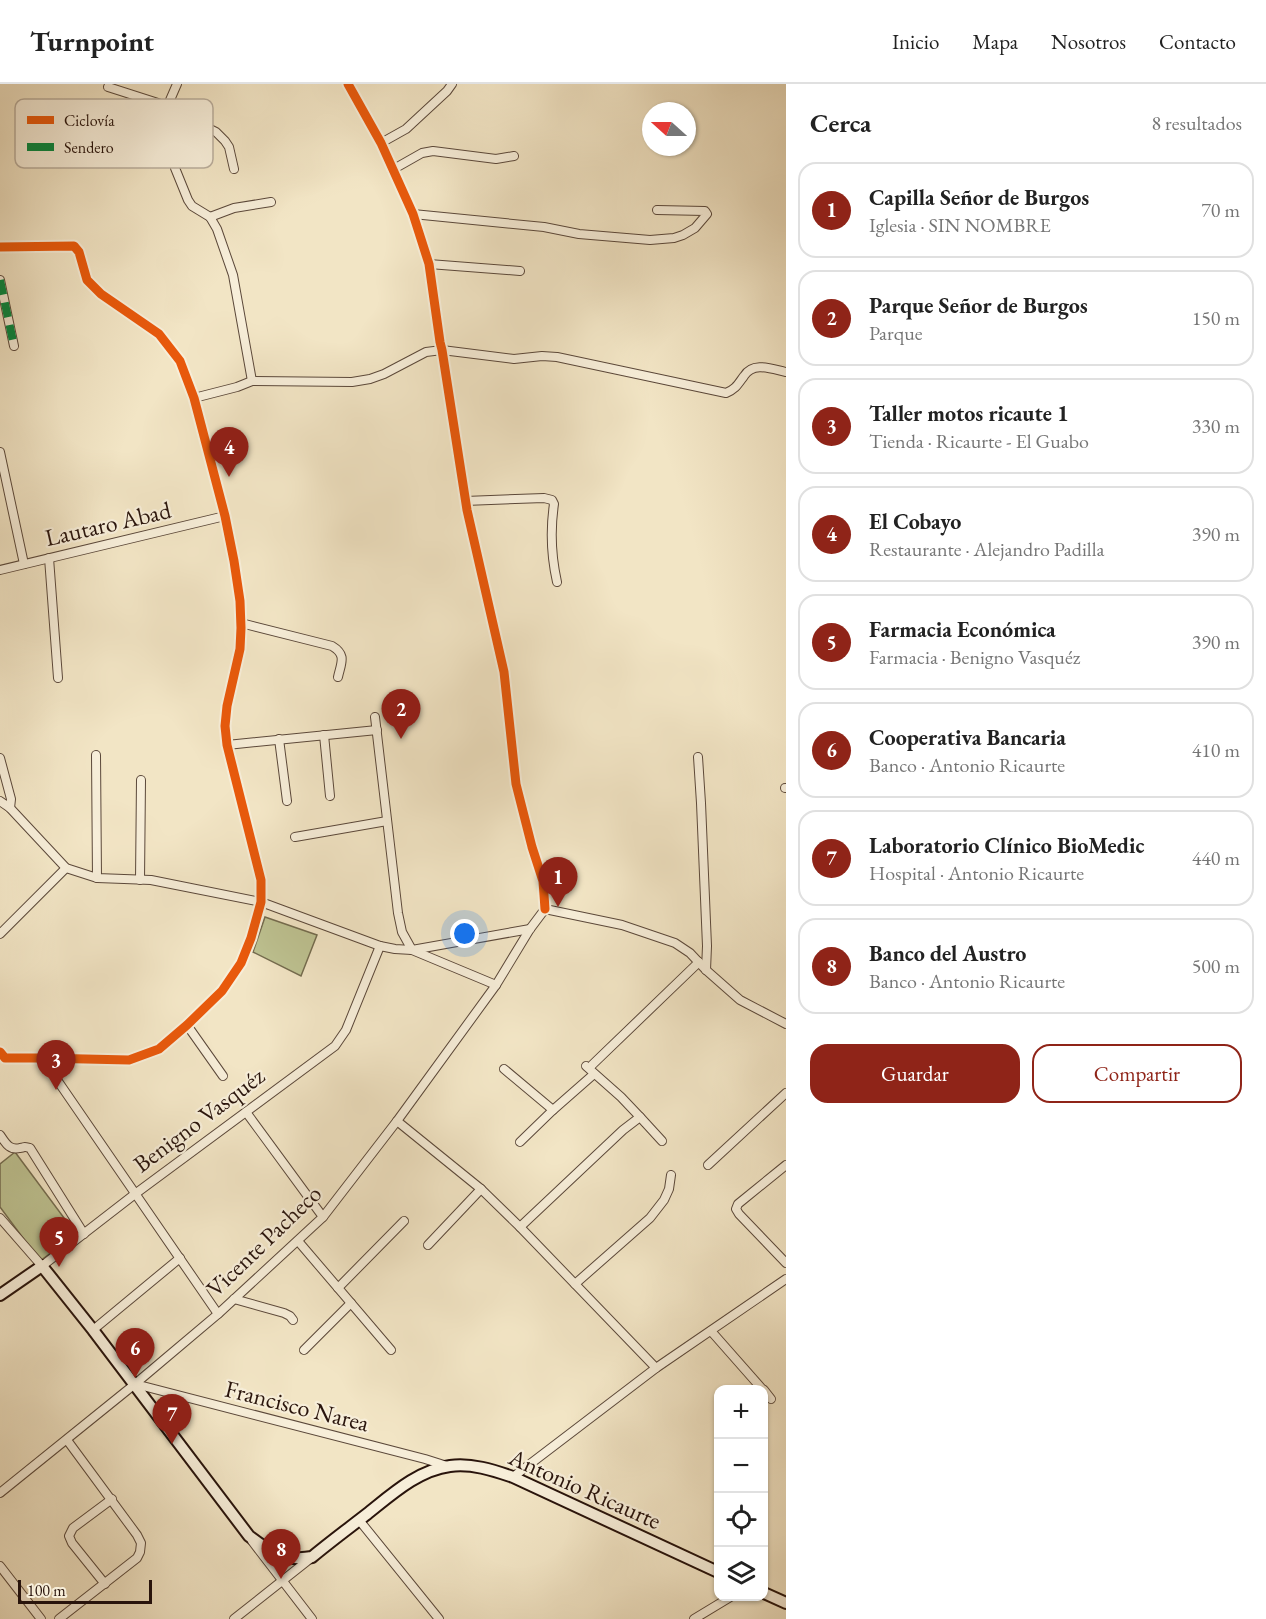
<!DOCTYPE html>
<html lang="es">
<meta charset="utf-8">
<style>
body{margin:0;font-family:"EB Garamond",serif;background:#f2f2f2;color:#222}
.controls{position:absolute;right:18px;bottom:18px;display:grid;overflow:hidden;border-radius:12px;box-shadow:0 2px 4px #0004}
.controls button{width:54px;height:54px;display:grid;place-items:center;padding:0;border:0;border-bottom:2px solid #e0e0e0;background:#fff;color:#222;font:30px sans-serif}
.compass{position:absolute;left:642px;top:18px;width:54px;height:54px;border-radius:50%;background:#fff;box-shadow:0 2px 4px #0004;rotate:291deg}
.scale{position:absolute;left:18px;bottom:15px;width:134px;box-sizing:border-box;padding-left:6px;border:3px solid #29140c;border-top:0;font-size:16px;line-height:21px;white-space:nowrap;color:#29140c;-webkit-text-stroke:4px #f7eed9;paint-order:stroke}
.you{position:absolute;left:465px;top:850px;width:21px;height:21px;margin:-15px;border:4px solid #fff;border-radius:50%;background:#1a73e8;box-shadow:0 0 0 9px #1a73e833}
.badge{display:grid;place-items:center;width:39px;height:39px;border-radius:50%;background:#8f2418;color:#fff;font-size:20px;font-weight:700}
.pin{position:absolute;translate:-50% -50px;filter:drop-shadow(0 2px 3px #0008)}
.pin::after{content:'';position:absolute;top:32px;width:21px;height:18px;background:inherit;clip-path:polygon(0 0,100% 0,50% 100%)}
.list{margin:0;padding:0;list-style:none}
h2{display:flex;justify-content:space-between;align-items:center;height:78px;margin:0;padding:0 24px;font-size:26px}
h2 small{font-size:20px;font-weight:400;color:#767676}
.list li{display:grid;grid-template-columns:39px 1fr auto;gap:18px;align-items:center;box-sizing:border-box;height:96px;margin:0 12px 12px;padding:0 12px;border:2px solid #e0e0e0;border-radius:18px}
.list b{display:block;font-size:22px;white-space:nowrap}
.list p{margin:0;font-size:20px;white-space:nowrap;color:#767676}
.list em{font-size:20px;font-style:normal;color:#767676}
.actions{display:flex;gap:12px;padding:18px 24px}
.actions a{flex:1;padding:14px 0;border:2px solid #8f2418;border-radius:18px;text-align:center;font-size:21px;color:#8f2418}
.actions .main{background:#8f2418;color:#fff}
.icon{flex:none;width:33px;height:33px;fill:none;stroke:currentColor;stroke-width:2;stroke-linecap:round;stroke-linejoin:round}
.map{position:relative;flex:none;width:786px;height:1535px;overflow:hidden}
header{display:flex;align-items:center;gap:36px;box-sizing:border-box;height:84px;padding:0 30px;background:#fff;border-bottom:2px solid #e0e0e0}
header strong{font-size:28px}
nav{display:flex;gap:33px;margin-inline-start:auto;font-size:21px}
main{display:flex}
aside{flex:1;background:#fff}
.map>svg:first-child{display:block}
.green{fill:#bec392;stroke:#746c4f;stroke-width:1.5}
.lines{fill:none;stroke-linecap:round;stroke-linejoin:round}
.minor-casing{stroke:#5b483a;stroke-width:10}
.secondary-casing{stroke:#29140c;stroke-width:14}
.minor{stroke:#f7eed9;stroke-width:8}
.secondary{stroke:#f7eed9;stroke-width:10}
.quiet{stroke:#00873e;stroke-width:8;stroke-dasharray:15 8;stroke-linecap:butt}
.cycleway-casing{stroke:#f7eed9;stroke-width:13}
.cycleway{stroke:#e8590c;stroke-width:9}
.labels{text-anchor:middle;stroke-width:4.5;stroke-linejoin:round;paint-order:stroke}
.street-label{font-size:24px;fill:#29140c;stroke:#f7eed9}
.key{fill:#f7eed9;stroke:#b9ad9c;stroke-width:1.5}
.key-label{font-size:16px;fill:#29140c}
</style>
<header>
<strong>Turnpoint</strong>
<nav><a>Inicio</a><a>Mapa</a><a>Nosotros</a><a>Contacto</a></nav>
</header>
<main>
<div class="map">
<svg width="786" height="1535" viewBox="0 0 786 1535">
<rect width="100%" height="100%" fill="#f2e5c5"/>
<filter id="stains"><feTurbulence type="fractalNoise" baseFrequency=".00333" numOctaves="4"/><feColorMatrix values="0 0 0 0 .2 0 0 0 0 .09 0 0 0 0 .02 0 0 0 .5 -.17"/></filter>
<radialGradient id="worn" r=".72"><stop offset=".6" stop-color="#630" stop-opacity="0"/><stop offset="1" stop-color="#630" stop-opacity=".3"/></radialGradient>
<g class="green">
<path d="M 265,833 L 317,851 L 301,892 L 253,868 Z"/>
<path d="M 15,1068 L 76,1150 L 40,1177 L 0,1123 L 0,1080 Z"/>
</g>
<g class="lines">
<g class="minor-casing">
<g id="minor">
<path d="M 177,0 L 167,23 L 167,34 L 175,84 L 188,116 L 192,122 L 210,133 L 217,145 L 233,191 L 252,297"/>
<path d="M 348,0 L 381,59 L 413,130 L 429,180 L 440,258 L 442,266 L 467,426 L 504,588 L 516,700 L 532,763 L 543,797 L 545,825"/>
<path d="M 108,3 L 158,19 L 216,48 L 225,57 L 229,63 L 234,85"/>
<path d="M 381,59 L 406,45 L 447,7 L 452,0"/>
<path d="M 392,86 L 422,69 L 433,67 L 496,75 L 514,72"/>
<path d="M 413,130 L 544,143 L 579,150 L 650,156 L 674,154 L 683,151 L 695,144 L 707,130 L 705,127 L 657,126"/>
<path d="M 210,133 L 234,124 L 271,118"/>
<path d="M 0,163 L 74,162 L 79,168 L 87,196 L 101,210 L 159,250 L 180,277 L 194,314 L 225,432 L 234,477 L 240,517 L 241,544 L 240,565 L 227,622 L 225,642 L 227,661 L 261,796 L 261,818 L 251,854 L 241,879 L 222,907 L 187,941 L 159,965 L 129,976 L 42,974 L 5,974 L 0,968"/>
<path d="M 429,180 L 520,187"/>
<path d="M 0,196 L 14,262"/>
<path d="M 194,314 L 237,303 L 252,297 L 352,298 L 370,295 L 384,290 L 426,268 L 442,266 L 514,275 L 542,272 L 557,273 L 726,309 C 736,305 738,300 744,292 C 753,277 772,285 786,288"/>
<path d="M 0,368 L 24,480"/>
<path d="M 465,417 L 544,414 L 552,416 L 554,420 C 550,447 551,471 557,498"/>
<path d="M 49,474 L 58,594"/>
<path d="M 0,486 L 225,432"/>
<path d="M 241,539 L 332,562 C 347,571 341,579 338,593"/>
<path d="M 375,633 L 398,829 L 402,848 L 412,866 L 530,845"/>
<path d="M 324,651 L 330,712"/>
<path d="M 279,655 L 287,717"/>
<path d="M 227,661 L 377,646"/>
<path d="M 96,671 L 97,794"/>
<path d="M 698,673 L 701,719 L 707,862 L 706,886"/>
<path d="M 0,674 L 11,715 L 10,724"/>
<path d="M 785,704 L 786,704"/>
<path d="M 0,717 L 10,724 L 66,784 L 97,794 L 151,796 L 261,818 L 380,862 L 395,865 L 412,866 L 496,901"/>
<path d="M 295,753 L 387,737"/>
<path d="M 140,796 L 141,696"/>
<path d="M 545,825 L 622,841 L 675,859 L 690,869 L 706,886 L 740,916 L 786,940"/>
<path d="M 0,850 L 66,784"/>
<path d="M 187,941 L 223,992"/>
<path d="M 42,974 L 218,1230"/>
<path d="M 592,981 L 699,878"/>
<path d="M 586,982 L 621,1013 L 640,1033"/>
<path d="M 504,985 L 553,1026"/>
<path d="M 246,1028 L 323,1133"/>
<path d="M 397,1037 L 481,1105 L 520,1143 L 656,1284"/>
<path d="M 0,1051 C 5,1058 9,1067 20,1064 C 27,1063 22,1062 30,1064 L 84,1150"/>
<path d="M 520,1058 L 553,1026 L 594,990"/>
<path d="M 708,1081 L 786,1009"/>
<path d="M 786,1081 L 738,1120 L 736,1125 L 739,1130 L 786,1179"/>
<path d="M 0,1134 L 42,1182 L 135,1110 L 335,962 L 346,946 L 380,862"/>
<path d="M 520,1143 L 623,1046 L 640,1033 L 662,1057"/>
<path d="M 298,1157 L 391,1266"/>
<path d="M 428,1161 L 481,1105"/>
<path d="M 575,1200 L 650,1134 L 664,1116 L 669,1105 L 671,1091"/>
<path d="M 338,1204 L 404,1137"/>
<path d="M 234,1215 L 284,1229 L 290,1232 L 293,1236"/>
<path d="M 93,1246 L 180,1174"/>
<path d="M 711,1247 L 763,1306"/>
<path d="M 304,1266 L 351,1219"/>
<path d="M 135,1300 L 425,1375 L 447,1382"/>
<path d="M 764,1306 L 771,1315"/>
<path d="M 513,1393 L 656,1284 L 786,1195"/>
<path d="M 0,1409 L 135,1300 L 218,1230 L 323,1133 L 397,1037 L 496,901 L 530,845 L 545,825"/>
<path d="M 359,1436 L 439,1535"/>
<path d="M 252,1457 L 312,1535"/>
<path d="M 0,1482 L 41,1535"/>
<path d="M 105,1500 L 72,1459 L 69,1452 L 73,1444 L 112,1415"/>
<path d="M 59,1535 L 137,1474 L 140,1468 L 141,1459 L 137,1451 L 67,1356"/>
<path d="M 234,1535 L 311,1474"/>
<path d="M 694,1535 L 732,1512"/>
</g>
</g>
<g class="secondary-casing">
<g id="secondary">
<path d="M 0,1211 L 42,1182 L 93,1246 L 249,1452 C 270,1468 285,1478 312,1473 C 330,1458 349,1444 367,1430 C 391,1411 418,1386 450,1382 C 471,1379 493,1386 513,1393 L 718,1488"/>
<path d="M 764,1509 L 786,1519"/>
</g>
</g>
<use href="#minor" class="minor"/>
<use href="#secondary" class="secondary"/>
<path class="quiet" d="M 0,196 L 14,262"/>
<g class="cycleway-casing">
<g id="cycleway">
<path d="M 348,0 L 381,59 L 413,130 L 429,180 L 440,258 L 442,266 L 467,426 L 504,588 L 516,700 L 532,763 L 543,797 L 545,825"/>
<path d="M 0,163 L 74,162 L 79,168 L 87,196 L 101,210 L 159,250 L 180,277 L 194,314 L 225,432 L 234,477 L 240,517 L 241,544 L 240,565 L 227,622 L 225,642 L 227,661 L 261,796 L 261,818 L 251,854 L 241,879 L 222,907 L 187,941 L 159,965 L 129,976 L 42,974 L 5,974 L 0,968"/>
</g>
</g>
<use href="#cycleway" class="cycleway"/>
</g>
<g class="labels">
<g class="street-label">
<text transform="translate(108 440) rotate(-13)" y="8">Lautaro Abad</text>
<text transform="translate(199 1036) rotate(-37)" y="8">Benigno Vasquéz</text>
<text transform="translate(264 1157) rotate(-44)" y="8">Vicente Pacheco</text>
<text transform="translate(297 1322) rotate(14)" y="8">Francisco Narea</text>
<text transform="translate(585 1405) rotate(24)" y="8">Antonio Ricaurte</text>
</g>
</g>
<rect x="15" y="15" width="198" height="69" rx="9" class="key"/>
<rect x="27" y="32" width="27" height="8" fill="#e8590c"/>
<rect x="27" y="59" width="27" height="8" fill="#00873e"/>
<g class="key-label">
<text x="64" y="42">Ciclovía</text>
<text x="64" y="69">Sendero</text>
</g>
<rect width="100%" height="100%" filter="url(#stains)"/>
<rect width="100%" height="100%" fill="url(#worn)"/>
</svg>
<div class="controls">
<button>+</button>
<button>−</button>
<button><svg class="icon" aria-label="locate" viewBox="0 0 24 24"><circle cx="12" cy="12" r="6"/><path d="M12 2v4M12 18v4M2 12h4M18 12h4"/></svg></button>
<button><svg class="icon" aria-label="layers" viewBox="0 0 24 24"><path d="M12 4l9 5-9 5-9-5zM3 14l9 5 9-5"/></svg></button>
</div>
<svg class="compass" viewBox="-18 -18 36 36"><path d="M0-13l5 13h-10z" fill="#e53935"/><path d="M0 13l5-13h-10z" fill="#767676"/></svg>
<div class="scale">100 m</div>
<div class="you"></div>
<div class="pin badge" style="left:558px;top:823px">1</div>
<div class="pin badge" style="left:401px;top:655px">2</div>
<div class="pin badge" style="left:56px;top:1006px">3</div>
<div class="pin badge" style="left:229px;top:393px">4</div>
<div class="pin badge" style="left:59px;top:1183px">5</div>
<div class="pin badge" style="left:135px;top:1294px">6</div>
<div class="pin badge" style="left:172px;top:1360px">7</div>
<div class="pin badge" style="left:281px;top:1495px">8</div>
</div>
<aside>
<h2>Cerca<small>8 resultados</small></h2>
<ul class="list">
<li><span class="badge">1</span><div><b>Capilla Señor de Burgos</b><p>Iglesia · SIN NOMBRE</p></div><em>70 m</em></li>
<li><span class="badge">2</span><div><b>Parque Señor de Burgos</b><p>Parque</p></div><em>150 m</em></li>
<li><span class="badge">3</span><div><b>Taller motos ricaute 1</b><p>Tienda · Ricaurte - El Guabo</p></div><em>330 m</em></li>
<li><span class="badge">4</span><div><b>El Cobayo</b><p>Restaurante · Alejandro Padilla</p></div><em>390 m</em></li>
<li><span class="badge">5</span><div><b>Farmacia Económica</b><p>Farmacia · Benigno Vasquéz</p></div><em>390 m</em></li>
<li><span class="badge">6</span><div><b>Cooperativa Bancaria</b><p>Banco · Antonio Ricaurte</p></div><em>410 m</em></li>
<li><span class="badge">7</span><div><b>Laboratorio Clínico BioMedic</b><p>Hospital · Antonio Ricaurte</p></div><em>440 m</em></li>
<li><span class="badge">8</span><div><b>Banco del Austro</b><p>Banco · Antonio Ricaurte</p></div><em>500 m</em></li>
</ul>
<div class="actions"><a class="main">Guardar</a><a>Compartir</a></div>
</aside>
</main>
